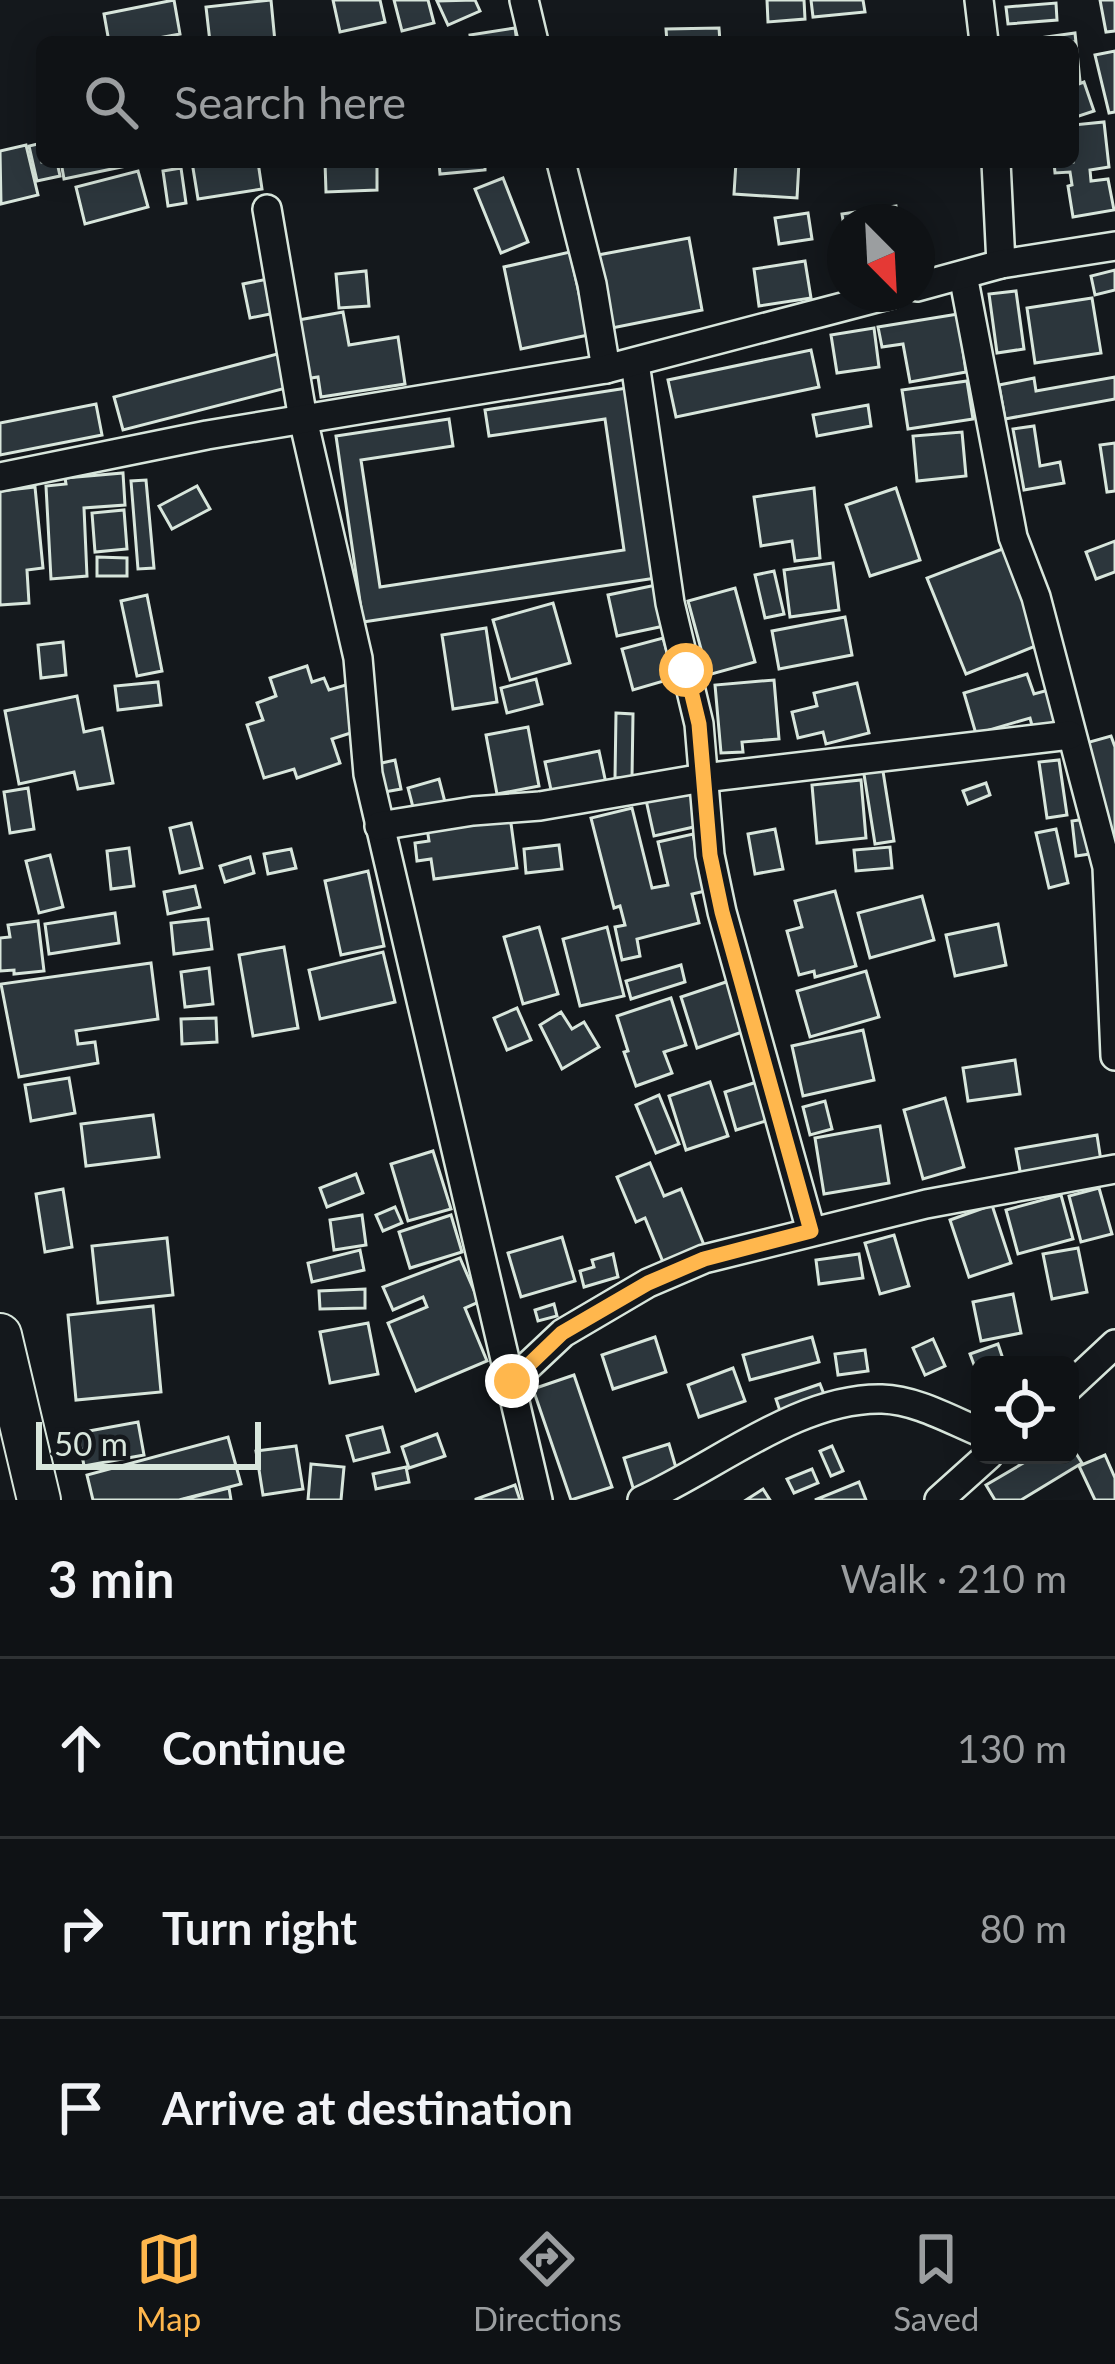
<!DOCTYPE html>
<meta charset="utf-8">
<style>
body{margin:0;font-family:Lato,sans-serif;background:#181b1e;color:#f1f3f6}
.controls{position:absolute;right:36px;bottom:36px;display:grid;overflow:hidden;border-radius:18px;box-shadow:0 6px 30px #0003}
.controls button{width:108px;height:108px;display:grid;place-items:center;padding:0;border:0;border-bottom:3px solid #2f3234;background:#0f1215;color:#f1f3f6;font:60px sans-serif}
.compass{position:absolute;left:827px;top:204px;width:108px;height:108px;border-radius:50%;background:#0f1215;box-shadow:0 6px 30px #0003;rotate:156deg}
.scale{position:absolute;left:36px;bottom:30px;width:225px;box-sizing:border-box;padding-left:12px;border:6px solid #d8e6dc;border-top:0;font-size:33px;line-height:42px;white-space:nowrap;color:#d8e6dc;-webkit-text-stroke:9px #14181c;paint-order:stroke}
.stop{position:absolute;width:36px;height:36px;margin:-27px;border:9px solid #ffb74d;border-radius:50%;background:#fff}
.stop.end{background:#ffb74d;border-color:#fff;box-shadow:0 3px 12px #0008}
.list{margin:0;padding:0;list-style:none}
h2{display:flex;justify-content:space-between;align-items:center;height:156px;margin:0;padding:0 48px;font-size:51px}
h2 small{font-size:39px;font-weight:400;color:#9b9ea0}
.list li{display:grid;grid-template-columns:78px 1fr auto;gap:36px;align-items:center;box-sizing:border-box;height:180px;padding:0 48px;border-top:3px solid #2f3234}
.list b{display:block;font-size:45px;white-space:nowrap}
.list em{font-size:39px;font-style:normal;color:#9b9ea0}
.icon{flex:none;width:66px;height:66px;fill:none;stroke:currentColor;stroke-width:2;stroke-linecap:round;stroke-linejoin:round}
.map{position:relative;flex:none;width:1115px;height:1500px;overflow:hidden}
.search{position:absolute;background:#0f1215;box-shadow:0 6px 30px #0003;left:36px;right:36px;top:36px;height:132px;display:flex;align-items:center;gap:30px;box-sizing:border-box;padding:0 42px;border-radius:18px;color:#9b9ea0;font-size:45px}
.sheet{height:696px;background:#0f1215}
nav{display:flex;justify-content:space-around;align-items:center;box-sizing:border-box;height:168px;border-top:3px solid #2f3234;background:#0f1215;font-size:33px;color:#9b9ea0}
nav a{display:grid;justify-items:center;gap:6px}
nav .on{color:#ffb74d}
.map>svg:first-child{display:block}
.building{fill:#2c363c;stroke:#d8e6dc;stroke-width:3}
.lines{fill:none;stroke-linecap:round;stroke-linejoin:round}
.minor-casing{stroke:#d8e6dc;stroke-width:32}
.primary-casing{stroke:#d8e6dc;stroke-width:46}
.minor{stroke:#14181c;stroke-width:27}
.primary{stroke:#14181c;stroke-width:42}
.route{stroke:#ffb74d;stroke-width:15}
</style>
<div class="map">
<svg width="1115" height="1500" viewBox="0 0 1115 1500">
<rect width="100%" height="100%" fill="#14181c"/>
<g class="building">
<path d="M 174,0 L 180,34 L 137,42 L 109,42 L 104,14 Z"/>
<path d="M 271,0 L 275,42 L 210,42 L 206,7 Z"/>
<path d="M 333,0 L 380,0 L 385,22 L 340,32 Z"/>
<path d="M 394,0 L 428,0 L 434,23 L 402,31 Z"/>
<path d="M 475,0 L 480,11 L 448,25 L 437,1 Z"/>
<path d="M 767,0 L 804,0 L 805,19 L 768,22 Z"/>
<path d="M 811,0 L 863,0 L 865,12 L 813,17 Z"/>
<path d="M 1100,0 L 1115,0 L 1115,31 L 1106,32 Z"/>
<path d="M 1056,3 L 1057,20 L 1008,24 L 1006,7 Z"/>
<path d="M 515,28 L 517,42 L 471,42 L 470,35 Z"/>
<path d="M 719,28 L 720,42 L 667,42 L 666,29 Z"/>
<path d="M 1075,33 L 1080,81 L 1073,82 L 1073,42 L 1011,42 Z"/>
<path d="M 1115,51 L 1115,112 L 1109,113 L 1095,55 Z"/>
<path d="M 1084,82 L 1094,111 L 1073,118 L 1073,86 Z"/>
<path d="M 1104,122 L 1109,167 L 1090,170 L 1091,181 L 1108,179 L 1114,210 L 1073,217 L 1068,186 L 1072,185 L 1070,172 L 1055,173 L 1054,162 L 1073,162 L 1073,125 Z"/>
<path d="M 42,143 L 42,162 L 57,162 L 60,176 L 37,181 L 29,146 Z"/>
<path d="M 26,145 L 38,195 L 1,204 L 0,151 Z"/>
<path d="M 61,162 L 125,162 L 126,166 L 64,179 Z"/>
<path d="M 192,162 L 258,162 L 262,189 L 198,199 Z"/>
<path d="M 325,162 L 377,162 L 377,190 L 326,192 Z"/>
<path d="M 439,162 L 485,162 L 485,170 L 440,174 Z"/>
<path d="M 736,162 L 799,162 L 797,198 L 734,194 Z"/>
<path d="M 181,168 L 186,203 L 168,206 L 163,171 Z"/>
<path d="M 138,171 L 148,207 L 85,224 L 76,187 Z"/>
<path d="M 503,178 L 528,242 L 501,253 L 475,189 Z"/>
<path d="M 896,206 L 898,222 L 845,222 L 845,233 L 842,214 Z"/>
<path d="M 808,213 L 812,239 L 779,244 L 775,218 Z"/>
<path d="M 689,238 L 702,310 L 612,328 L 598,255 Z"/>
<path d="M 570,252 L 588,335 L 521,349 L 504,267 Z"/>
<path d="M 805,261 L 811,298 L 759,306 L 754,269 Z"/>
<path d="M 1115,270 L 1115,290 L 1095,295 L 1091,276 Z"/>
<path d="M 366,271 L 369,306 L 339,308 L 336,274 Z"/>
<path d="M 268,279 L 275,313 L 250,318 L 243,284 Z"/>
<path d="M 1016,291 L 1024,349 L 997,353 L 989,294 Z"/>
<path d="M 1092,298 L 1101,353 L 1035,363 L 1027,308 Z"/>
<path d="M 343,312 L 349,345 L 398,337 L 405,384 L 321,397 L 318,377 L 304,379 L 293,321 Z"/>
<path d="M 958,314 L 966,372 L 910,382 L 903,344 L 882,347 L 878,327 Z"/>
<path d="M 874,328 L 879,367 L 837,373 L 831,335 Z"/>
<path d="M 811,350 L 819,387 L 676,417 L 668,380 Z"/>
<path d="M 281,353 L 290,387 L 123,430 L 114,397 Z"/>
<path d="M 1115,377 L 1115,399 L 1005,419 L 999,385 L 1034,378 L 1036,391 Z"/>
<path d="M 967,381 L 973,419 L 908,429 L 902,390 Z"/>
<path d="M 627,388 L 656,578 L 363,622 L 336,436 L 449,419 L 453,446 L 361,460 L 380,587 L 624,550 L 605,419 L 489,436 L 485,410 Z"/>
<path d="M 96,404 L 102,435 L 0,455 L 0,423 Z"/>
<path d="M 868,405 L 871,426 L 817,436 L 813,415 Z"/>
<path d="M 1034,426 L 1040,466 L 1060,462 L 1064,483 L 1024,490 L 1013,429 Z"/>
<path d="M 962,432 L 966,476 L 917,481 L 913,436 Z"/>
<path d="M 1115,443 L 1115,491 L 1107,492 L 1100,445 Z"/>
<path d="M 123,473 L 125,505 L 84,508 L 87,576 L 51,579 L 46,486 L 66,484 L 65,478 Z"/>
<path d="M 146,480 L 154,568 L 138,569 L 131,481 Z"/>
<path d="M 197,486 L 210,509 L 172,529 L 159,506 Z"/>
<path d="M 35,487 L 43,568 L 27,570 L 29,603 L 0,605 L 0,491 Z"/>
<path d="M 814,488 L 820,558 L 795,561 L 792,541 L 761,546 L 754,497 Z"/>
<path d="M 896,488 L 920,560 L 870,576 L 846,505 Z"/>
<path d="M 124,510 L 127,549 L 95,552 L 92,513 Z"/>
<path d="M 1115,541 L 1115,572 L 1096,579 L 1086,552 Z"/>
<path d="M 1005,548 L 1043,643 L 966,674 L 927,578 Z"/>
<path d="M 97,557 L 127,558 L 127,576 L 97,576 Z"/>
<path d="M 833,563 L 839,610 L 790,617 L 784,570 Z"/>
<path d="M 774,571 L 784,614 L 765,618 L 755,575 Z"/>
<path d="M 656,585 L 664,626 L 617,636 L 608,595 Z"/>
<path d="M 735,588 L 755,662 L 708,675 L 688,601 Z"/>
<path d="M 147,595 L 162,671 L 137,676 L 121,601 Z"/>
<path d="M 553,603 L 570,663 L 510,680 L 493,620 Z"/>
<path d="M 845,617 L 852,655 L 779,669 L 772,631 Z"/>
<path d="M 486,628 L 497,702 L 453,709 L 442,635 Z"/>
<path d="M 663,638 L 674,678 L 633,690 L 622,649 Z"/>
<path d="M 63,642 L 66,675 L 41,678 L 38,645 Z"/>
<path d="M 307,666 L 312,682 L 324,678 L 329,690 L 349,684 L 363,729 L 332,739 L 340,763 L 297,778 L 294,769 L 264,778 L 247,725 L 263,720 L 257,703 L 276,696 L 270,678 Z"/>
<path d="M 1027,674 L 1034,694 L 1052,689 L 1061,721 L 1033,729 L 1030,718 L 976,734 L 964,693 Z"/>
<path d="M 536,679 L 542,704 L 507,713 L 501,688 Z"/>
<path d="M 774,680 L 779,739 L 742,742 L 743,752 L 721,753 L 715,685 Z"/>
<path d="M 158,682 L 161,705 L 118,710 L 115,686 Z"/>
<path d="M 857,683 L 869,733 L 826,744 L 823,732 L 798,738 L 792,712 L 817,706 L 814,693 Z"/>
<path d="M 77,696 L 84,732 L 102,728 L 113,783 L 78,789 L 74,772 L 19,784 L 5,711 Z"/>
<path d="M 616,713 L 633,714 L 632,778 L 615,778 Z"/>
<path d="M 528,727 L 539,786 L 497,794 L 486,735 Z"/>
<path d="M 1111,736 L 1115,747 L 1115,833 L 1108,834 L 1086,743 Z"/>
<path d="M 599,751 L 607,788 L 553,799 L 545,762 Z"/>
<path d="M 395,760 L 401,789 L 379,793 L 373,765 Z"/>
<path d="M 1059,760 L 1067,815 L 1047,818 L 1039,762 Z"/>
<path d="M 882,765 L 894,841 L 875,844 L 863,768 Z"/>
<path d="M 439,779 L 446,806 L 415,815 L 408,788 Z"/>
<path d="M 861,780 L 866,838 L 817,843 L 812,785 Z"/>
<path d="M 986,783 L 990,795 L 968,804 L 963,791 Z"/>
<path d="M 28,788 L 34,829 L 10,833 L 4,792 Z"/>
<path d="M 690,790 L 698,826 L 654,836 L 646,800 Z"/>
<path d="M 632,808 L 652,888 L 668,885 L 658,842 L 693,834 L 705,891 L 692,894 L 699,923 L 637,939 L 640,956 L 622,960 L 615,927 L 625,925 L 620,906 L 614,908 L 591,818 Z"/>
<path d="M 510,816 L 517,868 L 434,879 L 431,859 L 417,861 L 415,843 L 429,841 L 427,828 Z"/>
<path d="M 1093,818 L 1097,853 L 1076,856 L 1072,821 Z"/>
<path d="M 191,823 L 202,868 L 180,873 L 170,828 Z"/>
<path d="M 775,829 L 783,869 L 755,874 L 748,834 Z"/>
<path d="M 1056,829 L 1068,883 L 1049,888 L 1036,833 Z"/>
<path d="M 559,845 L 562,869 L 526,873 L 524,849 Z"/>
<path d="M 890,847 L 892,868 L 856,871 L 854,850 Z"/>
<path d="M 129,848 L 134,886 L 111,889 L 107,851 Z"/>
<path d="M 291,849 L 296,868 L 268,874 L 264,854 Z"/>
<path d="M 50,855 L 63,907 L 39,913 L 26,861 Z"/>
<path d="M 250,857 L 254,873 L 225,882 L 220,866 Z"/>
<path d="M 368,871 L 384,946 L 341,955 L 325,881 Z"/>
<path d="M 195,886 L 200,907 L 168,914 L 164,892 Z"/>
<path d="M 835,891 L 856,966 L 815,977 L 814,971 L 799,975 L 787,931 L 802,927 L 795,901 Z"/>
<path d="M 922,896 L 934,940 L 870,958 L 858,913 Z"/>
<path d="M 115,913 L 119,943 L 49,954 L 45,924 Z"/>
<path d="M 208,919 L 212,949 L 174,954 L 171,923 Z"/>
<path d="M 38,921 L 44,971 L 14,974 L 14,970 L 0,971 L 0,938 L 10,937 L 8,925 Z"/>
<path d="M 998,924 L 1006,965 L 955,976 L 946,935 Z"/>
<path d="M 539,927 L 558,994 L 523,1004 L 504,937 Z"/>
<path d="M 607,927 L 624,996 L 580,1006 L 563,939 Z"/>
<path d="M 284,947 L 298,1028 L 253,1036 L 239,955 Z"/>
<path d="M 383,952 L 395,1002 L 320,1019 L 309,970 Z"/>
<path d="M 151,963 L 158,1019 L 76,1031 L 78,1044 L 95,1042 L 98,1063 L 19,1077 L 1,984 Z"/>
<path d="M 681,965 L 685,982 L 631,999 L 626,981 Z"/>
<path d="M 209,968 L 213,1004 L 185,1007 L 181,972 Z"/>
<path d="M 866,971 L 879,1017 L 810,1037 L 797,991 Z"/>
<path d="M 729,981 L 745,1031 L 697,1048 L 681,997 Z"/>
<path d="M 671,998 L 686,1045 L 664,1052 L 672,1073 L 636,1086 L 624,1052 L 628,1051 L 617,1016 Z"/>
<path d="M 517,1008 L 531,1040 L 507,1050 L 494,1018 Z"/>
<path d="M 561,1012 L 572,1029 L 584,1022 L 599,1047 L 562,1069 L 540,1025 Z"/>
<path d="M 216,1018 L 217,1042 L 182,1044 L 181,1019 Z"/>
<path d="M 863,1030 L 874,1080 L 803,1096 L 792,1046 Z"/>
<path d="M 1015,1060 L 1020,1094 L 968,1101 L 963,1068 Z"/>
<path d="M 69,1078 L 75,1113 L 31,1121 L 25,1085 Z"/>
<path d="M 710,1082 L 728,1136 L 686,1150 L 669,1096 Z"/>
<path d="M 757,1082 L 769,1120 L 736,1130 L 725,1092 Z"/>
<path d="M 659,1095 L 679,1144 L 656,1153 L 636,1105 Z"/>
<path d="M 945,1098 L 964,1167 L 923,1179 L 904,1110 Z"/>
<path d="M 825,1101 L 832,1129 L 810,1135 L 803,1107 Z"/>
<path d="M 153,1115 L 159,1157 L 86,1166 L 81,1124 Z"/>
<path d="M 880,1126 L 889,1183 L 824,1194 L 815,1138 Z"/>
<path d="M 1097,1135 L 1101,1161 L 1021,1176 L 1016,1149 Z"/>
<path d="M 433,1151 L 451,1209 L 408,1221 L 391,1164 Z"/>
<path d="M 650,1163 L 664,1196 L 681,1189 L 704,1245 L 663,1262 L 645,1218 L 636,1222 L 617,1177 Z"/>
<path d="M 356,1174 L 363,1193 L 327,1207 L 320,1188 Z"/>
<path d="M 1099,1188 L 1112,1234 L 1081,1242 L 1069,1196 Z"/>
<path d="M 63,1189 L 72,1247 L 45,1252 L 36,1194 Z"/>
<path d="M 1061,1195 L 1073,1239 L 1018,1254 L 1006,1210 Z"/>
<path d="M 992,1205 L 1011,1263 L 969,1277 L 950,1220 Z"/>
<path d="M 395,1207 L 402,1223 L 383,1231 L 376,1215 Z"/>
<path d="M 362,1215 L 366,1245 L 334,1250 L 330,1220 Z"/>
<path d="M 451,1215 L 462,1252 L 410,1268 L 399,1232 Z"/>
<path d="M 894,1235 L 909,1286 L 880,1294 L 865,1243 Z"/>
<path d="M 562,1237 L 575,1281 L 521,1297 L 508,1253 Z"/>
<path d="M 167,1238 L 173,1295 L 98,1303 L 92,1246 Z"/>
<path d="M 1078,1248 L 1087,1292 L 1052,1299 L 1043,1254 Z"/>
<path d="M 360,1250 L 364,1270 L 312,1282 L 308,1263 Z"/>
<path d="M 613,1254 L 618,1277 L 584,1287 L 580,1271 L 594,1267 L 592,1260 Z"/>
<path d="M 859,1254 L 863,1278 L 819,1284 L 816,1260 Z"/>
<path d="M 460,1258 L 479,1302 L 465,1308 L 487,1361 L 416,1391 L 388,1323 L 427,1307 L 423,1297 L 393,1310 L 383,1287 Z"/>
<path d="M 365,1289 L 365,1308 L 320,1309 L 319,1291 Z"/>
<path d="M 1013,1294 L 1021,1333 L 981,1341 L 973,1302 Z"/>
<path d="M 554,1304 L 557,1316 L 538,1321 L 535,1310 Z"/>
<path d="M 153,1306 L 161,1392 L 76,1400 L 68,1315 Z"/>
<path d="M 368,1323 L 378,1374 L 330,1383 L 320,1332 Z"/>
<path d="M 655,1337 L 666,1372 L 613,1389 L 602,1355 Z"/>
<path d="M 812,1337 L 819,1362 L 750,1380 L 743,1355 Z"/>
<path d="M 933,1339 L 945,1366 L 925,1375 L 913,1348 Z"/>
<path d="M 998,1344 L 1005,1365 L 980,1365 L 980,1381 L 970,1354 Z"/>
<path d="M 865,1350 L 868,1371 L 838,1375 L 835,1354 Z"/>
<path d="M 733,1368 L 745,1401 L 699,1417 L 688,1385 Z"/>
<path d="M 574,1375 L 612,1487 L 571,1500 L 533,1389 Z"/>
<path d="M 820,1384 L 827,1402 L 782,1417 L 776,1399 Z"/>
<path d="M 138,1422 L 144,1455 L 84,1466 L 78,1433 Z"/>
<path d="M 382,1427 L 389,1452 L 354,1461 L 347,1436 Z"/>
<path d="M 437,1434 L 445,1456 L 409,1468 L 402,1447 Z"/>
<path d="M 228,1437 L 241,1484 L 179,1500 L 93,1500 L 87,1475 Z"/>
<path d="M 669,1444 L 679,1478 L 634,1491 L 624,1458 Z"/>
<path d="M 1070,1444 L 1082,1463 L 1021,1500 L 995,1500 L 986,1485 L 1037,1455 L 1070,1455 Z"/>
<path d="M 296,1446 L 303,1489 L 263,1495 L 256,1451 Z"/>
<path d="M 832,1446 L 843,1471 L 831,1476 L 820,1451 Z"/>
<path d="M 1105,1455 L 1115,1478 L 1115,1500 L 1095,1500 L 1079,1466 Z"/>
<path d="M 311,1464 L 344,1467 L 341,1500 L 308,1500 Z"/>
<path d="M 406,1467 L 409,1482 L 376,1489 L 373,1474 Z"/>
<path d="M 812,1469 L 818,1483 L 794,1493 L 787,1479 Z"/>
<path d="M 859,1482 L 866,1500 L 815,1500 Z"/>
<path d="M 515,1485 L 520,1500 L 476,1500 L 476,1499 Z"/>
<path d="M 229,1488 L 231,1500 L 181,1500 Z"/>
<path d="M 763,1489 L 770,1500 L 746,1500 Z"/>
</g>
<g class="lines">
<g class="minor-casing">
<g id="minor">
<path d="M 524,0 L 534,42"/>
<path d="M 979,0 L 984,42"/>
<path d="M 561,162 L 592,284 L 606,369"/>
<path d="M 996,162 L 1001,264"/>
<path d="M 267,209 L 303,419 L 358,658 L 368,774 L 538,1500"/>
<path d="M 963,275 L 1013,537 L 1036,597 L 1107,867 L 1115,1056"/>
<path d="M 917,287 L 1001,264 L 1115,246"/>
<path d="M 635,363 L 670,603 L 699,724 L 710,855 L 722,912 L 811,1231"/>
<path d="M 0,477 L 207,435 L 606,369 L 892,294"/>
<path d="M 379,826 L 473,811 L 540,806 L 703,778 L 1070,735"/>
<path d="M 512,1381 L 563,1333 L 648,1283 L 704,1259 L 926,1204 L 1115,1169"/>
<path d="M 1070,1386 L 1115,1344"/>
<path d="M 642,1500 C 716,1467 799,1397 882,1399 C 916,1400 949,1419 980,1432"/>
<path d="M 939,1500 L 989,1455"/>
</g>
</g>
<g class="primary-casing">
<path id="primary" d="M 0,1335 L 39,1500"/>
</g>
<use href="#minor" class="minor"/>
<use href="#primary" class="primary"/>
</g>
<g class="lines">
<path class="route" d="M 512,1381 L 562,1333 L 648,1283 L 704,1259 L 811,1231 L 722,912 L 710,855 L 699,724 L 686,670"/>
</g>
</svg>
<div class="controls">
<button><svg class="icon" aria-label="locate" viewBox="0 0 24 24"><circle cx="12" cy="12" r="6"/><path d="M12 2v4M12 18v4M2 12h4M18 12h4"/></svg></button>
</div>
<svg class="compass" viewBox="-18 -18 36 36"><path d="M0-13l5 13h-10z" fill="#e53935"/><path d="M0 13l5-13h-10z" fill="#9b9ea0"/></svg>
<div class="scale">50 m</div>
<div class="stop" style="left:686px;top:670px"></div>
<div class="stop end" style="left:512px;top:1381px"></div>
<div class="search"><svg class="icon" aria-label="search" viewBox="0 0 24 24"><circle cx="10" cy="10" r="6"/><path d="M15 15l6 6"/></svg>Search here</div>
</div>
<section class="sheet">
<h2>3 min<small>Walk · 210 m</small></h2>
<ul class="list">
<li><svg class="icon" aria-label="ahead" viewBox="0 0 24 24"><path d="M12 20V5M6 11l6-6 6 6"/></svg><div><b>Continue</b></div><em>130 m</em></li>
<li><svg class="icon" aria-label="right" viewBox="0 0 24 24"><path d="M7 20v-9h11M14 6l5 5-5 5"/></svg><div><b>Turn right</b></div><em>80 m</em></li>
<li><svg class="icon" aria-label="arrive" viewBox="0 0 24 24"><path d="M6 21V4h12l-3 4 3 4H6"/></svg><div><b>Arrive at destination</b></div></li>
</ul>
</section>
<nav>
<a class="on"><svg class="icon" aria-label="map" viewBox="0 0 24 24"><path d="M3 6l6-2 6 2 6-2v14l-6 2-6-2-6 2zM9 4v14M15 6v14"/></svg>Map</a>
<a><svg class="icon" aria-label="directions" viewBox="0 0 24 24"><path d="M12 3l9 9-9 9-9-9zM9 14v-3h6M13 9l2 2-2 2"/></svg>Directions</a>
<a><svg class="icon" aria-label="saved" viewBox="0 0 24 24"><path d="M7 4h10v16l-5-4-5 4z"/></svg>Saved</a>
</nav>
